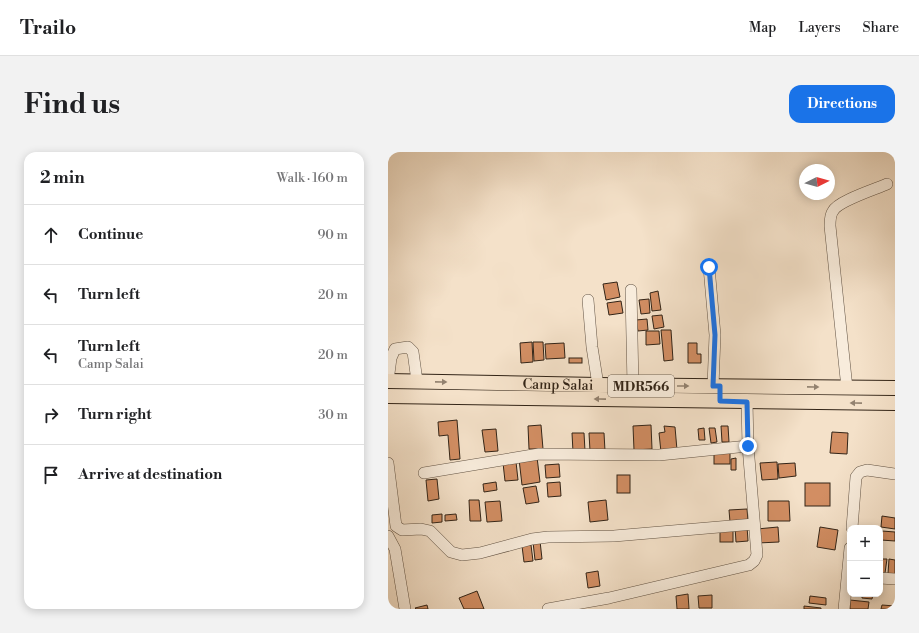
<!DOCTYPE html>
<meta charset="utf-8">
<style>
body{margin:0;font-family:"Libre Bodoni",serif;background:#f2f2f2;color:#202124}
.controls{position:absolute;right:12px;bottom:12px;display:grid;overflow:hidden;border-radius:8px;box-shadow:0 2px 10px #0003}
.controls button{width:36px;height:36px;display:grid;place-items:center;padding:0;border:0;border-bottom:1px solid #e0e0e0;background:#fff;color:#202124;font:20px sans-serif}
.compass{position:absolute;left:411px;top:12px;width:36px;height:36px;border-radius:50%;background:#fff;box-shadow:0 2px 10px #0003;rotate:85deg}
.stop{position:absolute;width:12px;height:12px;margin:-9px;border:3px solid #1a73e8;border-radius:50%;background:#fff}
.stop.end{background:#1a73e8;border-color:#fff;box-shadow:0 1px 4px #0008}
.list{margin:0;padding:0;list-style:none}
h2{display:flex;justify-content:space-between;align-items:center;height:52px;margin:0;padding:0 16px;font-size:17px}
h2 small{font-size:13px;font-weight:400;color:#757577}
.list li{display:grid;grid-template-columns:26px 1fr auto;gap:12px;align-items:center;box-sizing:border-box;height:60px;padding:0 16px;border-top:1px solid #e0e0e0}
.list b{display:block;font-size:15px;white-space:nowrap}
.list p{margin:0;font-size:13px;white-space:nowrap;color:#757577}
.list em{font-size:13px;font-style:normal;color:#757577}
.icon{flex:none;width:22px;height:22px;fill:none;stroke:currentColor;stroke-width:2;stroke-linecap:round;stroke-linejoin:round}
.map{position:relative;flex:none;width:507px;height:457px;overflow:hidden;border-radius:12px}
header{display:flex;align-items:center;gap:24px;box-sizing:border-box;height:56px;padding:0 20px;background:#fff;border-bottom:1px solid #e0e0e0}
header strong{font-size:19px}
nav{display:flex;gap:22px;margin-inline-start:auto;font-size:14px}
.intro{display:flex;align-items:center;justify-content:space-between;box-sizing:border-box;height:96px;padding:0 24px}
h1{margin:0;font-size:28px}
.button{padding:10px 18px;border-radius:12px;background:#1a73e8;color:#fff;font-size:14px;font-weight:700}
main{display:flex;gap:24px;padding:0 24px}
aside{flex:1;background:#fff;border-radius:12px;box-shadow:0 2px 10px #0003}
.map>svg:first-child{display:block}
.building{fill:#d28e63;stroke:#322417}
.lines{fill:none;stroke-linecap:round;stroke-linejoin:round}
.minor-casing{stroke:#625344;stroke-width:12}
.major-casing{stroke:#322417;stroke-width:16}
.minor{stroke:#f8ecdc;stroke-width:11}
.major{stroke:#f4e1c9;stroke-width:14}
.oneway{fill:#938270}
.route{stroke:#1a73e8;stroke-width:5}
.labels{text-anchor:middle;stroke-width:3;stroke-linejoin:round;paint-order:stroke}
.shield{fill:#f8ecdc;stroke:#6d6052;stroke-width:1}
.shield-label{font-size:13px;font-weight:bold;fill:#322417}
.street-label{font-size:14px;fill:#322417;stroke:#f8ecdc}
</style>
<header>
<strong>Trailo</strong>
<nav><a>Map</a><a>Layers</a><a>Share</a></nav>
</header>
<div class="intro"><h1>Find us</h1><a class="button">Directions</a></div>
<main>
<aside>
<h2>2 min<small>Walk · 160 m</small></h2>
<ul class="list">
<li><svg class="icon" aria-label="ahead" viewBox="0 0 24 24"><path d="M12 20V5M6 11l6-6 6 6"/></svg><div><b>Continue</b></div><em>90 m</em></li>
<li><svg class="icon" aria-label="left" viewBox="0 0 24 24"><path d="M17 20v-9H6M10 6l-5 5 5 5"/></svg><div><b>Turn left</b></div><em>20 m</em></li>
<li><svg class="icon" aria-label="left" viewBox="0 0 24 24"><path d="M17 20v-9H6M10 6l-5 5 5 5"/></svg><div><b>Turn left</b><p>Camp Salai</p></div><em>20 m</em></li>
<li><svg class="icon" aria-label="right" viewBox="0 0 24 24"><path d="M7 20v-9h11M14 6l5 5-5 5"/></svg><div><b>Turn right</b></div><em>30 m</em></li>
<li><svg class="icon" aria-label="arrive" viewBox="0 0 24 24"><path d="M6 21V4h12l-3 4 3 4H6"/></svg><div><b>Arrive at destination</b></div></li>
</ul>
</aside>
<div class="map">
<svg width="507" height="457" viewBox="0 0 507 457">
<rect width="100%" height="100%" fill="#f4e1c9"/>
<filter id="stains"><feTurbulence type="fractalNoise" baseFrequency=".005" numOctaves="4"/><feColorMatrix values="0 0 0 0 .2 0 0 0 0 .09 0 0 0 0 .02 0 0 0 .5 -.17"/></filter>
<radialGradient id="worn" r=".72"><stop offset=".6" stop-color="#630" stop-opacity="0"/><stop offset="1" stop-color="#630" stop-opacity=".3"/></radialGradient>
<g class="building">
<path d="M 229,130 L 232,145 L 218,148 L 215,132 Z"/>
<path d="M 270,139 L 273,158 L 264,159 L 262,141 Z"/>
<path d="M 261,147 L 262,161 L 253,162 L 251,148 Z"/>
<path d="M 233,149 L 235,161 L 221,163 L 219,151 Z"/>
<path d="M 274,163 L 276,175 L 266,177 L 264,164 Z"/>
<path d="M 259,167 L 260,178 L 250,179 L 248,168 Z"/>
<path d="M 273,178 L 283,178 L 285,208 L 276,209 Z"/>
<path d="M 258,179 L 271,179 L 272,192 L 258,193 Z"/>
<path d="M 144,190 L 145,210 L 133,211 L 132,191 Z"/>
<path d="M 145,190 L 155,190 L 156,208 L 146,209 Z"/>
<path d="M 176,191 L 177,206 L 158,207 L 157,192 Z"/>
<path d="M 300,191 L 309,191 L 309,202 L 313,202 L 313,211 L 300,211 Z"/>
<rect x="181" y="206" width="13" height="5"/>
<path d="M 69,268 L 72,307 L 62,308 L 60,283 L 51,284 L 50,270 Z"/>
<path d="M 153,273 L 155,297 L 141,297 L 140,274 Z"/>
<path d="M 263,273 L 264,297 L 246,298 L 245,274 Z"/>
<path d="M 276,274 L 287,275 L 289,298 L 273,300 L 271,281 L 277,280 Z"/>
<path d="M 333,274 L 340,274 L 341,290 L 334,290 Z"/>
<path d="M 316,276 L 317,288 L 311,288 L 310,277 Z"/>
<path d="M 321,276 L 327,276 L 329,290 L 323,291 Z"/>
<path d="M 108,277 L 110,299 L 97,300 L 94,278 Z"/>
<path d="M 444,280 L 460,281 L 459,302 L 442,301 Z"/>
<path d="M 184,281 L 196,281 L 197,299 L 185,300 Z"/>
<path d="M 201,281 L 216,281 L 217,299 L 202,299 Z"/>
<rect x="326" y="299" width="16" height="13"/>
<path d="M 149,305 L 152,330 L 134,333 L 131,307 Z"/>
<path d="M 348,306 L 348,318 L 343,318 L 343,307 Z"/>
<path d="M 128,310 L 130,328 L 117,329 L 115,311 Z"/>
<path d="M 389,310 L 390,327 L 374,328 L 372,311 Z"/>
<path d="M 407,311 L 408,324 L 391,326 L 390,312 Z"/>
<path d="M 171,312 L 172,325 L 158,326 L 157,313 Z"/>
<rect x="229" y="323" width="13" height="18"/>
<path d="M 49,327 L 51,347 L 40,349 L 38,328 Z"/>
<path d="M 108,330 L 109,338 L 96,340 L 95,332 Z"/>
<path d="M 172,330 L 173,344 L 160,345 L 159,331 Z"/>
<rect x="417" y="331" width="25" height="23"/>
<path d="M 148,334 L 151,350 L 138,352 L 135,336 Z"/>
<path d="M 81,348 L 91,348 L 93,369 L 82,369 Z"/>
<path d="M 218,348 L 220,368 L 202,370 L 200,350 Z"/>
<path d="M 112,349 L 114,369 L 99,370 L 97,350 Z"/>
<path d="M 380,349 L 401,349 L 402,369 L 380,369 Z"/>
<path d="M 359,357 L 360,369 L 342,370 L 341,358 Z"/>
<path d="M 54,362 L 54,370 L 44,371 L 44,363 Z"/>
<path d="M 68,362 L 69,368 L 57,369 L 57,363 Z"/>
<path d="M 494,364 L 507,366 L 507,377 L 493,375 Z"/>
<path d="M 359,374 L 360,389 L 348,390 L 347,375 Z"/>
<path d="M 390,375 L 391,390 L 370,391 L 369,377 Z"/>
<path d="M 432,375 L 450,378 L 447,398 L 429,395 Z"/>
<rect x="332" y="376" width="13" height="14"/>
<path d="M 494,379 L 507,380 L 507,389 L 493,388 Z"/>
<path d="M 152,389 L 154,407 L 147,408 L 145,390 Z"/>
<path d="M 143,393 L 145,409 L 136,410 L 134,394 Z"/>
<path d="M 492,407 L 499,407 L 497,421 L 492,420 Z"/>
<path d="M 501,407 L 507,408 L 507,423 L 500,422 Z"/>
<path d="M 210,419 L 212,434 L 200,436 L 198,421 Z"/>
<path d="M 89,439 L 96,457 L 76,457 L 71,446 Z"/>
<path d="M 300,442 L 301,457 L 289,457 L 288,444 Z"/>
<path d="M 474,442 L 485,442 L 484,447 L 474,446 Z"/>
<path d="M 324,443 L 324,456 L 311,456 L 310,444 Z"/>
<path d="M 422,444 L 438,446 L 438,453 L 421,451 Z"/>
<path d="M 462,448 L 481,450 L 480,457 L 462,457 Z"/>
<path d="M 39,453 L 40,457 L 28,457 L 27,456 Z"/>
<path d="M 494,453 L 507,454 L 506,457 L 493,457 Z"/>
<path d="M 416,454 L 433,456 L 433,457 L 416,457 Z"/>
</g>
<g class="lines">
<g class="minor-casing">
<g id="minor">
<path d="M 321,115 L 327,183 L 325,234"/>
<path d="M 243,138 L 245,234"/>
<path d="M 200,148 L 204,195 L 210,233"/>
<path d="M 0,229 L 3,206 L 7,197 L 20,195 L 25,200 L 29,229"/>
<path d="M 459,236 L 442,74 C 442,69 442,63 445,59 C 450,49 488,37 499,32"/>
<path d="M 0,311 L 8,374 L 14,378 L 33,377 L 42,379 L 63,400 L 74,403 L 92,401 L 144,387 L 160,385 L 226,384 L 366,372"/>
<path d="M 36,321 L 151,302 L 271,303 L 360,294"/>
<path d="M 464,376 L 468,325 L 472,320 L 479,318 L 507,322"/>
<path d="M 0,384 L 7,397 L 17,457"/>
<path d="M 492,426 L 507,427"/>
<path d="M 160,457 L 221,446 L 361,413 L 366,409 L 369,403 L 360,294 L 359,250"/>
<path d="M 456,457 L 462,396"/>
</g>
</g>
<g class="major-casing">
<g id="major">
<path id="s1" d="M 0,229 L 210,233 L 507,236"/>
<path d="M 0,244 L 507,251"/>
</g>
</g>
<use href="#minor" class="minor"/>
<use href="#major" class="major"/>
</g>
<defs><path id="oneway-solid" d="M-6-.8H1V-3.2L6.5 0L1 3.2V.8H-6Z"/></defs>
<g class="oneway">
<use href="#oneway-solid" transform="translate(53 230) rotate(1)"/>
<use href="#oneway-solid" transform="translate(295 234)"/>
<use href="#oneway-solid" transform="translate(425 235) rotate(1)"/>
<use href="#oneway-solid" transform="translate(212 247) rotate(-179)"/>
<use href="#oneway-solid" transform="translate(468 251) rotate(-179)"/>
</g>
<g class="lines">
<path class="route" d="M 321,115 L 327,183 L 325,234 L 332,234 L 332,249 L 359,250 L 360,294"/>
</g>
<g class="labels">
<rect class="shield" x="220" y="223" width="66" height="22" rx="3"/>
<g class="shield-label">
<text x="253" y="239">MDR566</text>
</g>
<g class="street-label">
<text dy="5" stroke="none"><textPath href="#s1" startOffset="170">Camp Salai</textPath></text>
</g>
</g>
<rect width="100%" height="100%" filter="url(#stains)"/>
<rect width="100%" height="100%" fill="url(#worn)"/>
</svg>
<div class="controls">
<button>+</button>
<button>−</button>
</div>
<svg class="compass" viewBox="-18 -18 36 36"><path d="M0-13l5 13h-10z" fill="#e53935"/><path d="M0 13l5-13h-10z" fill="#757577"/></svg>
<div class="stop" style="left:321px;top:115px"></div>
<div class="stop end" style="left:360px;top:294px"></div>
</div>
</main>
